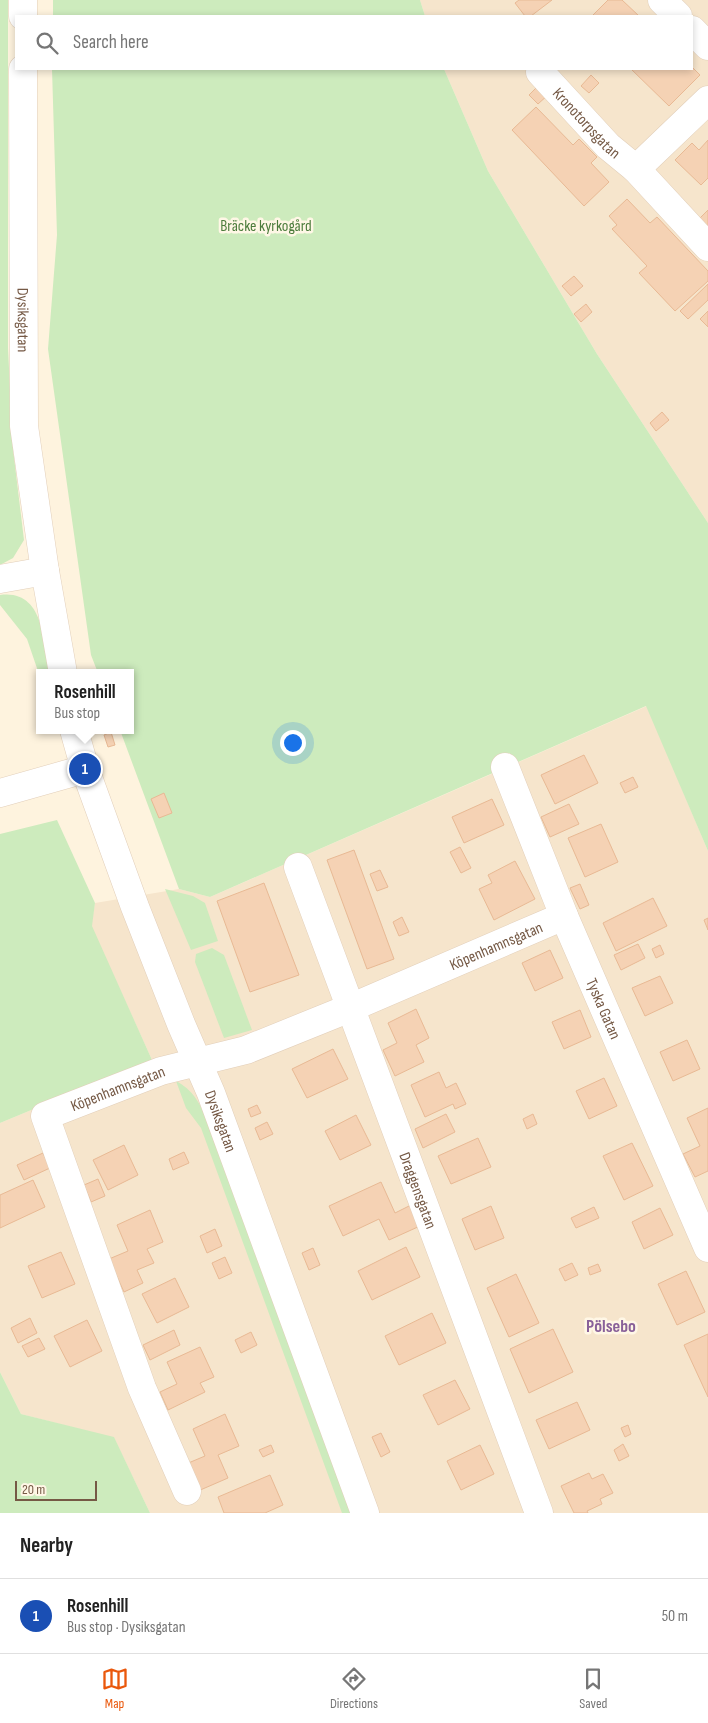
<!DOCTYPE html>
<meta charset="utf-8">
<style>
body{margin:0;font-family:"Sofia Sans Condensed",sans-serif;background:#f2f2f2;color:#222}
.scale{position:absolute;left:15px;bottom:12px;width:82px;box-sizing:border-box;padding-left:5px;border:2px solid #755945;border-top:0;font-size:14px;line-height:18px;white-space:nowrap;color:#755945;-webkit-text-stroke:4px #fff7e6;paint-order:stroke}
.you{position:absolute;left:292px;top:742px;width:18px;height:18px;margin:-12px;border:4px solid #fff;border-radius:50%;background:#1a73e8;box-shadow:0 0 0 8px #1a73e833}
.badge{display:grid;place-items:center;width:32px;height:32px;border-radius:50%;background:#ea580c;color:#fff;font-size:16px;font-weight:700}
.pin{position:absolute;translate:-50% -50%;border:2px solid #fff;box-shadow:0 1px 5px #0006}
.popup{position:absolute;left:36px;top:669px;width:98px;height:65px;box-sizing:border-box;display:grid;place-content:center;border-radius:0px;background:#fff;filter:drop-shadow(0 1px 4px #0005);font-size:16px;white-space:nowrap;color:#767676}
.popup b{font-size:19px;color:#222}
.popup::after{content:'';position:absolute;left:50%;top:100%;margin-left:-10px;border:10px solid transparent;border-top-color:#fff}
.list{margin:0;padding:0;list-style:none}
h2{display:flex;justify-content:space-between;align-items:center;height:65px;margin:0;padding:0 20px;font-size:21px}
h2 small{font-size:16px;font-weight:400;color:#767676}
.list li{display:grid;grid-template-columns:32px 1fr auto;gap:15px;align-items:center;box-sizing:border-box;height:75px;padding:0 20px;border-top:1px solid #e0e0e0}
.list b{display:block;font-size:19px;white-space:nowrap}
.list p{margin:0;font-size:16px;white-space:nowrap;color:#767676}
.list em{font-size:16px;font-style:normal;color:#767676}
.icon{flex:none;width:28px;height:28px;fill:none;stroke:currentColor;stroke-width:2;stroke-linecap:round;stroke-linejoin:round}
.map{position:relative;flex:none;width:708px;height:1513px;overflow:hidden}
.search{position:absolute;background:#fff;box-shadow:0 2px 8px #0003;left:15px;right:15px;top:15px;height:55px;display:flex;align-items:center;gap:12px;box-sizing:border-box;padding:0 18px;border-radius:0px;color:#767676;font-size:19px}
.sheet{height:140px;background:#fff}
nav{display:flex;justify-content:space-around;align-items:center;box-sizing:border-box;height:70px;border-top:1px solid #e0e0e0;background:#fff;font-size:14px;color:#767676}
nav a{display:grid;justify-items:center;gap:2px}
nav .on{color:#ea580c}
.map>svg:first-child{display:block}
.residential{fill:#f6e5cc}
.green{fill:#cdebbd}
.building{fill:#f5d2b4;stroke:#e8b994}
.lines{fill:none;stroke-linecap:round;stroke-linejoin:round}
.minor-casing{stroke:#e2cfba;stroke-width:29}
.minor{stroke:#fff;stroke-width:28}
.labels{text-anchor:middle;stroke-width:5;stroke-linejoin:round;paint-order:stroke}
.street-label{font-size:16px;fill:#755945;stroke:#fff7e6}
.park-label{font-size:16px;fill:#4c7c3c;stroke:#fff7e6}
.neighbourhood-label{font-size:18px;font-weight:bold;fill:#896099;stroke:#fff7e6}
</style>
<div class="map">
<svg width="708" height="1513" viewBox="0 0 708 1513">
<rect width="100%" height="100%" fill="#fef3de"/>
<g class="residential">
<path d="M 420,0 L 708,0 L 708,523 L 597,354 L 488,171 L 444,69 L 692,69 L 692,16 L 425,16 Z"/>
<path d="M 647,706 L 708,851 L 708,1513 L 150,1513 L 114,1438 L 21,1414 L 0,1372 L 0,1123 L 152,1060 L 91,926 L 95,903 L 179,889 L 210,897 Z"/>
</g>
<g class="green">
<path d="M 0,0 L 8,0 L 8,348 L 13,449 L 24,540 L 13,558 L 0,565 Z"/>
<path d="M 53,0 L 420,0 L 425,16 L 53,16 Z"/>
<path d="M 52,69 L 444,69 L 488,171 L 597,354 L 708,523 L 708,851 L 646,706 L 210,897 L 179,889 L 120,730 L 130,730 L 130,673 L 98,673 L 91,655 L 48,349 L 57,235 Z"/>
<path d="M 0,595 C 44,589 44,642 49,673 L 40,673 L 40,677 L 27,639 L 0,605 Z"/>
<path d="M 57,820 L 95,903 L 92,926 L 152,1060 L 0,1123 L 0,834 Z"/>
<path d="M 165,889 L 193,896 L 205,903 L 218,941 L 191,950 Z"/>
<path d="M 212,948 L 224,955 L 252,1030 L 224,1038 L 195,962 L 196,954 Z"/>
<path d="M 176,1081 C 193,1090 199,1102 207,1119 L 352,1513 L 342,1513 L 201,1128 L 186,1108 Z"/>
<path d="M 0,1372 L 21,1414 L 114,1437 L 150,1513 L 0,1513 Z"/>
</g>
<g class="building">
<path d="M 519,0 L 552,0 L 531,16 L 525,16 L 515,3 Z"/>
<path d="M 608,0 L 622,0 L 639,16 L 592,16 Z"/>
<path d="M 692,67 L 700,75 L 669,106 L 631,69 Z"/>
<path d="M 591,75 L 599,83 L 589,93 L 581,86 Z"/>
<path d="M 540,84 L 549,94 L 538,104 L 529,95 Z"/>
<path d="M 536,107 L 573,145 L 579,139 L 597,157 L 591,163 L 609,182 L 584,206 L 512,130 Z"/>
<path d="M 708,140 L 708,178 L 701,185 L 675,160 L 692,143 L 699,150 Z"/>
<path d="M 627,199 L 650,223 L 657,217 L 708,271 L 708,281 L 675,311 L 639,273 L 647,266 L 612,229 L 617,225 L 609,216 Z"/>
<path d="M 708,210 L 708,226 L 707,227 L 699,219 Z"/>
<path d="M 574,276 L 583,286 L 571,296 L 562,286 Z"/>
<path d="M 708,284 L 708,300 L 688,319 L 680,311 Z"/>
<path d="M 586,304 L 592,312 L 581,322 L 574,314 Z"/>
<path d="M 708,311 L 708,327 L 700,319 Z"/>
<path d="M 662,412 L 669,420 L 656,431 L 650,423 Z"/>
<path d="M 111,732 L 115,745 L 108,747 L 104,735 Z"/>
<path d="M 584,755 L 598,783 L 555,804 L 541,775 Z"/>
<path d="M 633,777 L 638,787 L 625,793 L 620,783 Z"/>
<path d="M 164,793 L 172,813 L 159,818 L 151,799 Z"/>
<path d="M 492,799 L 504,825 L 464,843 L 452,817 Z"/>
<path d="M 569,804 L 579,824 L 550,837 L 541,817 Z"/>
<path d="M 601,824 L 618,862 L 585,877 L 568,838 Z"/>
<path d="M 460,847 L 471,868 L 461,873 L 450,852 Z"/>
<path d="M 354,850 L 394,959 L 367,969 L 327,860 Z"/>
<path d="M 515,861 L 535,899 L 494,920 L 479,889 L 492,883 L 488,875 Z"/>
<path d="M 380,870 L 388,887 L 377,891 L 370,874 Z"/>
<path d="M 264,883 L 299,975 L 250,992 L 217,901 Z"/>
<path d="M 580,884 L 589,905 L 580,909 L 570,888 Z"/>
<path d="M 653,898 L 667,926 L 616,951 L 603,923 Z"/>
<path d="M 402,917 L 409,932 L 399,936 L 393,922 Z"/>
<path d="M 708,918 L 708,930 L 704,920 Z"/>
<path d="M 638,944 L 645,958 L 621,970 L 614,955 Z"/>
<path d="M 660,945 L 664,954 L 656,958 L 652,949 Z"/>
<path d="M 550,950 L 563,978 L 535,991 L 522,963 Z"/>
<path d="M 660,976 L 673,1003 L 645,1016 L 632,988 Z"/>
<path d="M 416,1009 L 429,1038 L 416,1045 L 424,1062 L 395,1076 L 383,1050 L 397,1043 L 388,1023 Z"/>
<path d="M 580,1010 L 591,1037 L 564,1049 L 552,1022 Z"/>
<path d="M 687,1040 L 700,1069 L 673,1081 L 660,1052 Z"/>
<path d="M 333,1049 L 348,1079 L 307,1098 L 292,1069 Z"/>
<path d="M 439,1072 L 446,1088 L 456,1083 L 466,1104 L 455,1109 L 453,1104 L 425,1117 L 411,1085 Z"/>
<path d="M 604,1078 L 617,1106 L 589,1119 L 576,1091 Z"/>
<path d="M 257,1105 L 261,1113 L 251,1117 L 248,1109 Z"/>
<path d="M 708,1108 L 708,1171 L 695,1177 L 683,1154 L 700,1146 L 687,1118 Z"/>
<path d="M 446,1114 L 455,1132 L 423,1148 L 415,1129 Z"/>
<path d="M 533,1114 L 537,1124 L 527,1129 L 523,1119 Z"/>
<path d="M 356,1115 L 371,1145 L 340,1160 L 325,1131 Z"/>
<path d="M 267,1122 L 273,1134 L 260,1140 L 255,1128 Z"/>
<path d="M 478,1138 L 491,1167 L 451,1184 L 438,1156 Z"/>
<path d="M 632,1143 L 653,1186 L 624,1200 L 603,1156 Z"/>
<path d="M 124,1145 L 138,1175 L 108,1190 L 93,1160 Z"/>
<path d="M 184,1152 L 189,1163 L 173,1170 L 169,1159 Z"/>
<path d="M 43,1153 L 50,1168 L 24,1180 L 17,1165 Z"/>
<path d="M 98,1179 L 105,1196 L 91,1202 L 84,1185 Z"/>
<path d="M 33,1180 L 45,1207 L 0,1228 L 0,1195 Z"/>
<path d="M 381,1182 L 395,1213 L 411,1205 L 420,1226 L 389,1240 L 379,1219 L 343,1236 L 329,1206 Z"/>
<path d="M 491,1206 L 504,1238 L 475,1250 L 462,1219 Z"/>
<path d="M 594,1207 L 599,1218 L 576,1228 L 571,1218 Z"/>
<path d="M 660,1208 L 673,1235 L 644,1249 L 632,1222 Z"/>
<path d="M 150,1210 L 163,1242 L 147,1249 L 154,1263 L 137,1270 L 143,1283 L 124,1292 L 109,1259 L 128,1251 L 117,1225 Z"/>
<path d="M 215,1229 L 222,1246 L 207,1253 L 200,1236 Z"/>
<path d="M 406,1247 L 420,1277 L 372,1300 L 358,1271 Z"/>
<path d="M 313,1248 L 320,1265 L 309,1270 L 302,1253 Z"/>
<path d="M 61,1252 L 75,1284 L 42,1298 L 28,1266 Z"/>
<path d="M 225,1257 L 232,1273 L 219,1279 L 212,1263 Z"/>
<path d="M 572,1263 L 578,1275 L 565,1281 L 559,1269 Z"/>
<path d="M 598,1264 L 601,1271 L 590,1275 L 588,1268 Z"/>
<path d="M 686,1271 L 705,1312 L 677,1325 L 658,1284 Z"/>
<path d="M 516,1274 L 539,1323 L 509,1337 L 487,1288 Z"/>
<path d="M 175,1278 L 189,1307 L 157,1323 L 142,1294 Z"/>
<path d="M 432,1313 L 446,1343 L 399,1365 L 385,1336 Z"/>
<path d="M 30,1318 L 37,1333 L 18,1343 L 11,1328 Z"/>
<path d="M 87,1320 L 102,1351 L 70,1367 L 54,1336 Z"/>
<path d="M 553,1329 L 573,1372 L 529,1393 L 510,1349 Z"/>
<path d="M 174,1330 L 180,1345 L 150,1360 L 143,1345 Z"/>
<path d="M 251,1332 L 257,1345 L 241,1353 L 235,1340 Z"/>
<path d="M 708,1334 L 708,1397 L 684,1345 Z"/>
<path d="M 39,1338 L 45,1349 L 28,1357 L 22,1346 Z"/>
<path d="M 200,1347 L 214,1377 L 200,1383 L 205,1392 L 168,1410 L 160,1392 L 177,1384 L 167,1362 Z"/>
<path d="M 455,1380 L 470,1409 L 438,1425 L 423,1395 Z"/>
<path d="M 577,1402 L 590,1430 L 549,1449 L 536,1420 Z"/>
<path d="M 225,1414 L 239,1446 L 218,1455 L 228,1478 L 198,1491 L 186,1464 L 205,1456 L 193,1429 Z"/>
<path d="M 628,1425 L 631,1434 L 625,1437 L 621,1428 Z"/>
<path d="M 381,1433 L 390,1452 L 381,1457 L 372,1437 Z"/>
<path d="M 623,1444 L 629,1456 L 619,1461 L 614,1450 Z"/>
<path d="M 271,1445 L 274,1452 L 263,1457 L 259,1450 Z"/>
<path d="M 480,1445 L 494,1474 L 461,1490 L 447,1461 Z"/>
<path d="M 589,1473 L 592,1479 L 603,1474 L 613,1493 L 600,1499 L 602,1504 L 587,1511 L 588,1513 L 574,1513 L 561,1486 Z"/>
<path d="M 270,1475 L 283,1505 L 265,1513 L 224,1513 L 218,1497 Z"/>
</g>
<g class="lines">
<g class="minor-casing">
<g id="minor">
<path d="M 23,0 L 23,16"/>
<path d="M 662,0 L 678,16"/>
<path d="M 692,30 L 708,46"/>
<path id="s1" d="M 23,69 L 24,426 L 45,571 L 63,673"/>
<path id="s2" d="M 540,72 L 608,146 L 636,169 L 708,247"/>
<path d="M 636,169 L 708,100"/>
<path d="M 0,579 L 45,571"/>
<path id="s3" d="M 74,730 L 85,769 L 135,907 L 181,1024 L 211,1093 L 365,1513"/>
<path id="s4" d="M 505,767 L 564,916 L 708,1248"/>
<path d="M 0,793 L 85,769"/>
<path id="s5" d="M 298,867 L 539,1513"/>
<path id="s6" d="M 187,1491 L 142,1388 L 45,1116 L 161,1071 L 246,1050 L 350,1008 L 564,916"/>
</g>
</g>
<use href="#minor" class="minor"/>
</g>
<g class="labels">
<g class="street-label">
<text dy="6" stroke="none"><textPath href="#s2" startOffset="69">Kronotorpsgatan</textPath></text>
<text dy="6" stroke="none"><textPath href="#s1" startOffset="251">Dysiksgatan</textPath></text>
<text dy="6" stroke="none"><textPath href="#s6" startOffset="884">Köpenhamnsgatan</textPath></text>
<text dy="6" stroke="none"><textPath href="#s4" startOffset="261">Tyska Gatan</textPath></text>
<text dy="6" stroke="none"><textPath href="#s6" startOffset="479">Köpenhamnsgatan</textPath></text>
<text dy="6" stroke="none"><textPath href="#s3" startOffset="418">Dysiksgatan</textPath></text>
<text dy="6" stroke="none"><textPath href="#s5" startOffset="345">Draggensgatan</textPath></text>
</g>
<g class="park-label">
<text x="266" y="231">Bräcke kyrkogård</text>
</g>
<g class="neighbourhood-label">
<text x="611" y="1332">Pölsebo</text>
</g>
</g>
</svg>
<div class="scale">20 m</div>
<div class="you"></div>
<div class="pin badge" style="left:85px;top:769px;background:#1a4fb4">1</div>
<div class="popup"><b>Rosenhill</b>Bus stop</div>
<div class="search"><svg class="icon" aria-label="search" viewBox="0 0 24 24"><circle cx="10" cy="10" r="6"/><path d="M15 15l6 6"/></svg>Search here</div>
</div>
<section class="sheet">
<h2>Nearby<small></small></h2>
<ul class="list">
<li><span class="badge" style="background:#1a4fb4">1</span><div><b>Rosenhill</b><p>Bus stop · Dysiksgatan</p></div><em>50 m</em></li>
</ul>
</section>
<nav>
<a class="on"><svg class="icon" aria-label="map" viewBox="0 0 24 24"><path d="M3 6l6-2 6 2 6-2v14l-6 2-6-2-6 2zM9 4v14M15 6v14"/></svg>Map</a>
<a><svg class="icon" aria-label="directions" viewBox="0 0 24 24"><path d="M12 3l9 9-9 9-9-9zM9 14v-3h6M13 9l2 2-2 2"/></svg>Directions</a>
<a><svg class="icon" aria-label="saved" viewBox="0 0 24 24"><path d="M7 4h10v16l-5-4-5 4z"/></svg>Saved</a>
</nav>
